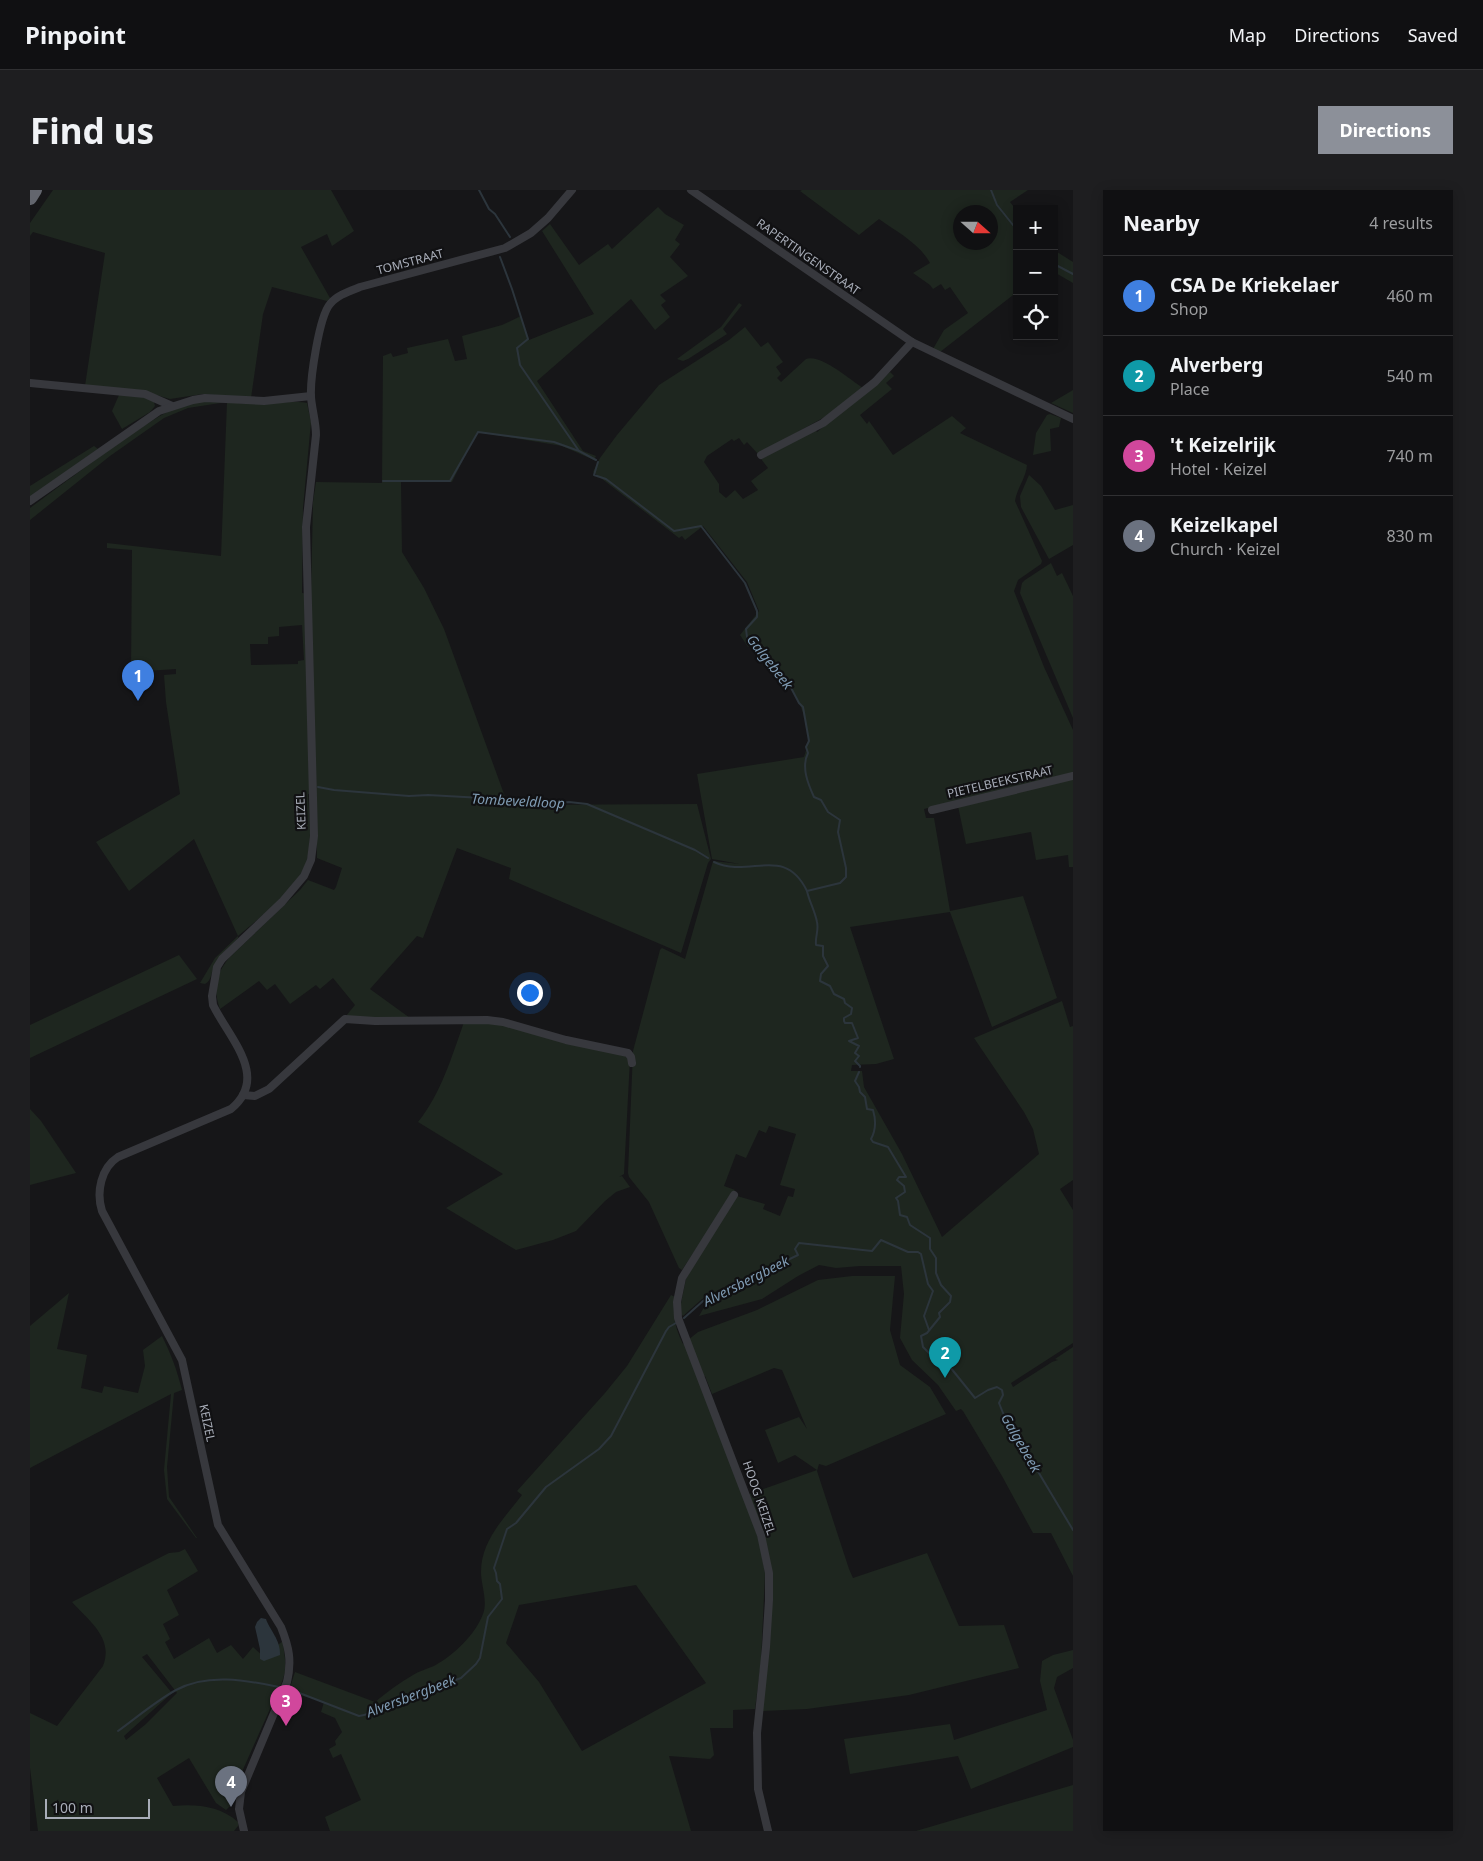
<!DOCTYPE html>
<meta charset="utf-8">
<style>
body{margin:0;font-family:"Noto Sans",sans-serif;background:#1e1e20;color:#f1f3f6}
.controls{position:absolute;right:15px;top:15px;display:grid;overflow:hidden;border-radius:0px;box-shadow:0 2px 12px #0003}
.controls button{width:45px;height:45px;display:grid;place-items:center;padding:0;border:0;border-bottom:1px solid #303032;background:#101012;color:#f1f3f6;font:25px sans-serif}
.compass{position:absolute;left:923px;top:15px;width:45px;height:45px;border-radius:50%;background:#101012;box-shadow:0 2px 12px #0003;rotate:111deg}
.scale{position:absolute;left:15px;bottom:12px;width:105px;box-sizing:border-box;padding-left:5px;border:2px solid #a8adb8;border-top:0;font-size:14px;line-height:18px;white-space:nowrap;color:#a8adb8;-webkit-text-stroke:4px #111113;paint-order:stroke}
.you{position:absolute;left:499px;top:802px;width:18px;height:18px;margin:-12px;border:4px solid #fff;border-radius:50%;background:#1a73e8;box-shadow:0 0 0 8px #1a73e833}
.badge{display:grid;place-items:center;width:32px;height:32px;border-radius:50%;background:#8c9099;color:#fff;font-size:16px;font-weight:700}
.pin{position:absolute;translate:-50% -41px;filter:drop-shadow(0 1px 2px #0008)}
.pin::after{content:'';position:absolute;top:26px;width:18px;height:15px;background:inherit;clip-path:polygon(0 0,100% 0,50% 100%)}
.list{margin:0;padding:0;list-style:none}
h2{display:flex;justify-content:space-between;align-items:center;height:65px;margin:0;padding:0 20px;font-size:21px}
h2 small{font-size:16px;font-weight:400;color:#9c9d9f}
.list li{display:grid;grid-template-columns:32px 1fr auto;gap:15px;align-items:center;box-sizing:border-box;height:80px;padding:0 20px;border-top:1px solid #303032}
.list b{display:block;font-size:19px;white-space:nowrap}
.list p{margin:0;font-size:16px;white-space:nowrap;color:#9c9d9f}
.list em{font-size:16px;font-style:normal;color:#9c9d9f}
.icon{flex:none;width:28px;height:28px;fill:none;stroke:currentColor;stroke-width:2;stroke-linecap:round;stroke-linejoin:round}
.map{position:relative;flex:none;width:1043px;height:1641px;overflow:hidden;border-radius:0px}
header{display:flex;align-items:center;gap:30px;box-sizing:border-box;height:70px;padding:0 25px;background:#101012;border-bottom:1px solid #303032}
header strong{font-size:24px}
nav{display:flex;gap:28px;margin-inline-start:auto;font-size:18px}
.intro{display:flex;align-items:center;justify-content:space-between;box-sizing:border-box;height:120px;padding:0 30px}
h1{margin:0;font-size:35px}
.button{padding:12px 22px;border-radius:0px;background:#8c9099;color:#fff;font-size:18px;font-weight:700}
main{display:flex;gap:30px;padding:0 30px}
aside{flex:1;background:#101012;border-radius:0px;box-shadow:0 2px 12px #0003}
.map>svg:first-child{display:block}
.green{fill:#1e261f;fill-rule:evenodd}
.water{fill:#2c353c}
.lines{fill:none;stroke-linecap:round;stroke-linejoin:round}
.stream{stroke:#2c353c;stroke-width:2}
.minor{stroke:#37383d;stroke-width:8}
.motorway{stroke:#63666e;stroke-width:14}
.labels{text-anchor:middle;stroke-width:4.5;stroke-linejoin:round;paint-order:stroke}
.street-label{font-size:12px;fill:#a8adb8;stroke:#111113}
.water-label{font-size:14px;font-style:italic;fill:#7f9bb3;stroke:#111113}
</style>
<header>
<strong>Pinpoint</strong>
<nav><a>Map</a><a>Directions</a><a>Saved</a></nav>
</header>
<div class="intro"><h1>Find us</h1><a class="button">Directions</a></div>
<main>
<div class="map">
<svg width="1043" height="1641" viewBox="0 0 1043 1641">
<rect width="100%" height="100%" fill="#161618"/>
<g class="green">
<path d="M 23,0 L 301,0 L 324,41 L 302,56 L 297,44 L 271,57 L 300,108 L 297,111 L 242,97 L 233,124 L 221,208 L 173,204 L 140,209 L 116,202 L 55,196 L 75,63 L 3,42 L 0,46 L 0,33 Z"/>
<path d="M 772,0 L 998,0 L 980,12 L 987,21 L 987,102 L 910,162 L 903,159 L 914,140 L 938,123 L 920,97 L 915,100 L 911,94 L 903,99 L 900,95 L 883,83 L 900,73 C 889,53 867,42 849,29 L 829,45 L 770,1 ZM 931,22 L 961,22 L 961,52 L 931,52 Z"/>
<path d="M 628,17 L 635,24 L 654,35 L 645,50 L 650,54 L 640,67 L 658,86 L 630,105 L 636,111 L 631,115 L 640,127 L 625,140 L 601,109 L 507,191 L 553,261 L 566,266 L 564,270 L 532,256 L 447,242 L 422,292 L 371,292 L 372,362 L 394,398 L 414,439 L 478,615 L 667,614 L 681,669 L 678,673 L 651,763 L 479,689 L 481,678 L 427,658 L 393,748 L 387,746 L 340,799 L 380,828 L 344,828 L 316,826 L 325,815 L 303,788 L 290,799 L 286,795 L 260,814 L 245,794 L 237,800 L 229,791 L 190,819 C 183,799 185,785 199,768 L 270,700 L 278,690 L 304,700 L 306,697 L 312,678 L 287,668 L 286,604 L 278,604 C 279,624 282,646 278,666 C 271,698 232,725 208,746 L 208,748 C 201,756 191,763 186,773 C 181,780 182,791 175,794 L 170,793 L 185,768 L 208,746 L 164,649 L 99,701 L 66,652 L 150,604 L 136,512 L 134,485 L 146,484 L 146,479 L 101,482 L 102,360 L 77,358 L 77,353 L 191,366 L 197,212 L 158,218 L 134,228 L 80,266 L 0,330 L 0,318 C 33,294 65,269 99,246 C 120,232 141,216 167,212 C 186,209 205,214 224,214 C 236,214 268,210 277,213 L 281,232 L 273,318 L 272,403 L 281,404 L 283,312 L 286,292 L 352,293 L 353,166 L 361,163 L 363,167 L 378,163 L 377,158 L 418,149 L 425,171 L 437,169 L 432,146 L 472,135 L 491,126 L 499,150 L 564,124 L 512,41 L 520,34 L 549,75 L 578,54 L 582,59 ZM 272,435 L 274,470 L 268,471 L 268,474 L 221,475 L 220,454 L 238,454 L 238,447 L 249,446 L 249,437 Z"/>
<path d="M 1024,60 L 1043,72 L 1043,93 L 1024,82 Z"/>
<path d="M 709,113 L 712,115 L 693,139 L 697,144 L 658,169 L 653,171 L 647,169 L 691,137 Z"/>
<path d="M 715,137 L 731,157 L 738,152 L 753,172 L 746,177 L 751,184 L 747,188 L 751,192 L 776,169 C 791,164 819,189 833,198 L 800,224 L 728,264 L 717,252 L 714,255 L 709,248 L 704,251 L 702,249 L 677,266 L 674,272 L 689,294 L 689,302 L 696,308 L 705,300 L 713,309 L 728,300 L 721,291 L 738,278 L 731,269 L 785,239 L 787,242 L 860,182 L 864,186 L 856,193 L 862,199 L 830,225 L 837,234 L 839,231 L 863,265 L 922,226 L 936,238 L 930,243 L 997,275 C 996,288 987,298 985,311 L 1012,371 L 1011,374 L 988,390 L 984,401 L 1014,477 L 1043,540 L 1043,584 L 894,619 L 896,628 L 904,628 L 920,721 L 993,706 L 1027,808 L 962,837 L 920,722 L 820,737 L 864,869 L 846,874 L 822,875 L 821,881 L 832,881 L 834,897 L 872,964 L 912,1047 L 1009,964 L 1003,939 L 994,922 L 944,848 L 1032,811 L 1040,837 L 1043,836 L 1043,990 L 1030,999 L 1043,1020 L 1043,1153 L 981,1193 L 983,1197 L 1022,1172 L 1028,1170 L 1025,1169 L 1043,1157 L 1043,1386 L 1021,1343 L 1003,1343 L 972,1286 L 933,1221 L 931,1219 L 926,1221 L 908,1195 L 882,1170 L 870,1148 L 874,1104 L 871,1076 L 830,1076 L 806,1078 L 789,1075 L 768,1086 L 732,1109 L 669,1126 L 677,1112 L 693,1101 L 672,1109 L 653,1126 L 651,1124 L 650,1118 L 657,1084 L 707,1006 L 735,1014 L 733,1019 L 750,1026 L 758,1006 L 763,1007 L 765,999 L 750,995 L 766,944 L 739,936 L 736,943 L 729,940 L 716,968 L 706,964 L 694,996 L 705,1000 L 652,1080 L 649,1078 L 619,1012 L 599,987 L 598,983 L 603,861 L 630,760 L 632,758 L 655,769 L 683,671 L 710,674 L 682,669 L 667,584 L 774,567 C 776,561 778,554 778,548 C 776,510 750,480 728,451 L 718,457 L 710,445 L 729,421 L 717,392 L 673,336 L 655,350 L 652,346 L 649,348 L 563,282 L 570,268 L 587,245 L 629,195 L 699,150 Z"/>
<path d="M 1043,200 L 1043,223 L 1021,213 Z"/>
<path d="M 89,205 L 111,206 L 124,212 L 125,216 L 120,222 L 92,239 L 82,221 Z"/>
<path d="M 1020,224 L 1031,228 L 1029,237 L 1020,239 L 1021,261 L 1003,265 L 1006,243 L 1017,225 Z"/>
<path d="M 64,256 L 68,259 L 0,307 L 0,296 Z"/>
<path d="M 999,285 L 1011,296 L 1025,320 L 1043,315 L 1043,355 L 1019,369 L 991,317 L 990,306 Z"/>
<path d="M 1021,373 L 1027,386 L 1032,383 L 1043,406 L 1043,528 L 990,403 L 992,393 L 995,390 Z"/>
<path d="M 1043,588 L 1043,677 L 1039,677 L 1038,665 L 1006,670 L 1001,642 L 936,654 L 928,616 Z"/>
<path d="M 149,765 L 167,789 L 0,868 L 0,835 Z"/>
<path d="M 434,832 L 465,833 L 593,865 L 600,869 L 594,984 L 589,987 L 592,986 L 600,997 L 586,1002 L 575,1011 L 546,1041 L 523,1050 L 486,1060 L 416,1018 L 473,984 L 388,932 C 411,904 422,866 434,832 Z"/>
<path d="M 0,919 L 11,931 L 46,983 L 0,995 Z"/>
<path d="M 822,1086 L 865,1086 L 860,1140 L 870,1175 L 900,1197 L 916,1224 L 796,1276 L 789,1274 L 787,1281 L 819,1379 L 823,1388 L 897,1363 L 929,1436 L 974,1435 L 989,1478 L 879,1505 L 777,1519 L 732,1521 L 742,1408 L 719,1304 L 787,1280 L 765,1265 L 748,1273 L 735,1240 L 769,1227 L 777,1239 L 752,1180 L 744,1178 L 682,1204 L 675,1186 L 669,1189 L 717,1315 L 730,1354 L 735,1383 L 731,1472 L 725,1519 L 703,1520 L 703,1538 L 680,1538 L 684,1565 L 680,1569 L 639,1566 L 661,1641 L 300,1641 L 295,1627 L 331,1610 L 311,1564 L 303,1568 L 299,1559 L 306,1555 L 305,1551 L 312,1542 L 305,1528 L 291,1522 L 294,1512 L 270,1505 L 265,1514 L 256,1510 L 265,1482 L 345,1512 C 357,1502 369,1493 383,1485 C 389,1481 397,1479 404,1476 C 424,1465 445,1445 453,1424 C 458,1411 451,1395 451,1382 C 451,1351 474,1328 492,1305 L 487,1301 L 575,1203 L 597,1176 L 641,1105 L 645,1107 C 642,1124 645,1138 653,1154 L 668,1142 L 727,1120 L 788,1090 ZM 606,1395 L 676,1493 L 552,1561 L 509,1492 L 476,1453 L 489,1415 Z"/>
<path d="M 39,1103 L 27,1159 L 57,1165 L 51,1198 L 72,1203 L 74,1196 L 108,1203 L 115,1176 L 113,1160 L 132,1146 C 141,1164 147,1180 152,1200 L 144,1203 L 137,1277 L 139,1307 L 167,1348 L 166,1348 L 137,1309 L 134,1280 L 141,1204 L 0,1278 L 0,1136 Z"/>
<path d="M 155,1359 L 168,1381 L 137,1400 L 149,1425 L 133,1434 L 140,1449 L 135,1452 L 144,1469 L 179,1448 L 187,1463 L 201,1455 L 213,1469 L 223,1457 L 233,1466 L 253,1451 L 256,1479 L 252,1492 L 207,1593 L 204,1612 L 196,1620 L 186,1613 L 159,1568 L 127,1588 L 143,1616 C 167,1614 190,1616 208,1632 L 208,1636 L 204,1641 L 8,1641 L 0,1578 L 0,1523 L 27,1536 L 73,1476 C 84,1448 59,1431 42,1412 L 139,1363 L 149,1362 ZM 117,1464 L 147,1503 L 116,1534 L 96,1550 L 94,1546 L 142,1503 L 112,1467 Z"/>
<path d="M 1043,1460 L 1043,1478 L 1027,1487 L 1024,1498 L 1043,1550 L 1043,1557 L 941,1599 L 928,1566 L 820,1584 L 814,1549 L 920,1534 L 924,1550 L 1017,1520 L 1010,1491 L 1012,1471 L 1023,1465 Z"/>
<path d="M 1043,1595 L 1043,1641 L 886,1641 Z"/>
</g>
<path class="water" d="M 231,1428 L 236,1429 C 239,1439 251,1450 250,1465 L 234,1471 L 230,1469 L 230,1459 L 225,1437 L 227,1432 Z"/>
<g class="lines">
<g class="stream">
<path d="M 449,0 L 459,19 L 465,24 L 480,47"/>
<path d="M 961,0 L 967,15 L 987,40"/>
<path d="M 470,67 L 482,99 L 498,149 L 487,158 L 490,175 L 549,261"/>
<path d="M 1024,74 L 1043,84"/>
<path d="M 568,272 L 564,285 L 576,289 L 644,341 L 671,336 L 715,393 L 727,421 L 727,427 L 716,439 L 717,447 L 731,458 L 737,470 L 745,474 L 748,482 L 759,494 L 769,513 L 773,517 L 779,551 L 776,557 L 778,563 C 771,577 778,594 784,607 L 791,610 L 798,622 L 810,630 L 808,642 L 816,678 L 816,687 L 810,693 L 777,701 C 779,711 785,721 787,732 C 789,741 785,746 786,755 L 793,756 L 793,766 L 798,776 L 791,784 L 790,791 L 800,796 L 804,804 L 814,809 L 815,813 L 822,818 L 821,824 L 814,828 L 814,831 L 815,833 L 822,833 L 828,848 L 819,851 L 829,856 L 825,863 L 829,866 L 825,871 L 830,876 L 830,877"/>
<path d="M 353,291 L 420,291 L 448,242 L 524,252 L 549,261 L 566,270"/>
<path d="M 288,597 L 304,600 L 379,606 L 398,605 L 487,610 L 504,615 L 539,612 L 557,614 L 665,660 L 678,668"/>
<path d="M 684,672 C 720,689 754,654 777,701"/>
<path d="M 829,882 L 825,891 L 829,897 L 830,902 L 835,907 L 837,919 L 843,920 C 846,930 846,940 841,949 L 843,952 L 858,957 L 876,987 L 869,987 L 867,990 L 874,996 L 875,1002 L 866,1008 L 868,1011 L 870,1025 L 877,1027 L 880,1035 L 900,1048 L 900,1059 L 906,1068 L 906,1083 L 911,1095 L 921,1106 L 920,1112 L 909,1123 L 910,1127 L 897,1143 L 891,1146 L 893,1157 L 909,1173 L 916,1172 L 945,1208 L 958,1200 L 967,1197 L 972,1200 L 973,1205 L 969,1213 L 973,1223 L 1043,1340"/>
<path d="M 654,1128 L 673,1111 L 768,1065 L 765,1059 L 769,1053 L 842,1061 L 851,1050 L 878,1062 L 888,1062 L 891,1064 L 898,1094 L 903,1101 L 894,1126 L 899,1140"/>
<path d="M 259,1499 L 329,1526 C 340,1525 349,1519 358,1514 C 369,1508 387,1509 394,1498 L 400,1496 L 404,1498 L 431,1488 L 446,1474 L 450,1468 L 458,1427 L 472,1409 L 470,1394 L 467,1391 L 466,1383 L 464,1378 L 477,1339 L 486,1333 L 516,1297 L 569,1259 L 581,1246 L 636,1141 L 639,1137 L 646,1133"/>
<path d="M 88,1541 C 106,1528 126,1511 146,1500 C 177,1483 216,1490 249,1497"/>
</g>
<g class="minor">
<path d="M 661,0 L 882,152 L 1043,229"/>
<path d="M 0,193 L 115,204 L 142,216"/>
<path d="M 731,265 L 793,233 L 845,192 L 882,152"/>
<path d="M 0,311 L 129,221 L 163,210 L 175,208 L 234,211 L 281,206"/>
<path d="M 902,620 L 1043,586"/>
<path d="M 213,905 L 225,906 L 239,899 L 315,829 L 345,831 L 457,830 L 473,832 L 536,850 L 598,863 L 601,867 L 602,873"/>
<path d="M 704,1005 L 652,1088 L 647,1112 L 648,1128 L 731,1345 L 739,1383 L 739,1410 L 736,1457 L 727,1543 L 728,1599 L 738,1641"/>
<path d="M 214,1641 L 209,1619 L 211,1602 L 257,1492 C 262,1471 259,1457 251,1437 L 188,1335 L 152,1170 L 72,1021 C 66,1002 71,978 88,967 L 201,919 C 240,887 199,848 183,815 L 182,806 L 187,777 L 192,769 L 252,712 L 274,686 L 281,670 L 284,646 L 276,337 L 286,245 C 286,232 282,220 281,207 C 280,189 289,127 300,114 C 307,105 320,101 330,97 L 475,58 L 501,43 L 518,28 L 542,0"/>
</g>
<path class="motorway" d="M 0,8 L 5,0"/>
</g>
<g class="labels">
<g class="street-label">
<text transform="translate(778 67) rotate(35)" y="4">RAPERTINGENSTRAAT</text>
<text transform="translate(380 72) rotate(-15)" y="4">TOMSTRAAT</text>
<text transform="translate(970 592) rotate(-13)" y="4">PIETELBEEKSTRAAT</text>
<text transform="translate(271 621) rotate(-92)" y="4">KEIZEL</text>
<text transform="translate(177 1233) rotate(78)" y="4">KEIZEL</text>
<text transform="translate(729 1308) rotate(71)" y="4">HOOG KEIZEL</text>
</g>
<g class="water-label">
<text transform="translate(740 472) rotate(52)" y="5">Galgebeek</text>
<text transform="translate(488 611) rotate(3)" y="5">Tombeveldloop</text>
<text transform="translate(716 1091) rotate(-27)" y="5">Alversbergbeek</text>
<text transform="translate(991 1253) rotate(60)" y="5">Galgebeek</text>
<text transform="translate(381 1506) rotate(-21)" y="5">Alversbergbeek</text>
</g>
</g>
</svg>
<div class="controls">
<button>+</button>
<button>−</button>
<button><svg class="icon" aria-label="locate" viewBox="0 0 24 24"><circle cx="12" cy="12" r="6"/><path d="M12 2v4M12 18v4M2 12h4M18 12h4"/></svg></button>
</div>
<svg class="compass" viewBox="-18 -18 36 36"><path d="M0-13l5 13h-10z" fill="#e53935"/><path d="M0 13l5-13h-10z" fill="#9c9d9f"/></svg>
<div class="scale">100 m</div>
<div class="you"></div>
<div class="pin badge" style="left:108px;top:511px;background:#3f7fe0">1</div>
<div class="pin badge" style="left:915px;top:1188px;background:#0f9aa8">2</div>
<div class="pin badge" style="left:256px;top:1536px;background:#d1479c">3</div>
<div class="pin badge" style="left:201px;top:1617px;background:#6b7280">4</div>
</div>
<aside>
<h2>Nearby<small>4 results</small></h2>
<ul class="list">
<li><span class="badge" style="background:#3f7fe0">1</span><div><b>CSA De Kriekelaer</b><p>Shop</p></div><em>460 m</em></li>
<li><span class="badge" style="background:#0f9aa8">2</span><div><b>Alverberg</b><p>Place</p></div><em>540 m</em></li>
<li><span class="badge" style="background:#d1479c">3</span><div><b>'t Keizelrijk</b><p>Hotel · Keizel</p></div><em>740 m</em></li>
<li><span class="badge" style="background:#6b7280">4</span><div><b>Keizelkapel</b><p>Church · Keizel</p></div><em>830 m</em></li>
</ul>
</aside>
</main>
